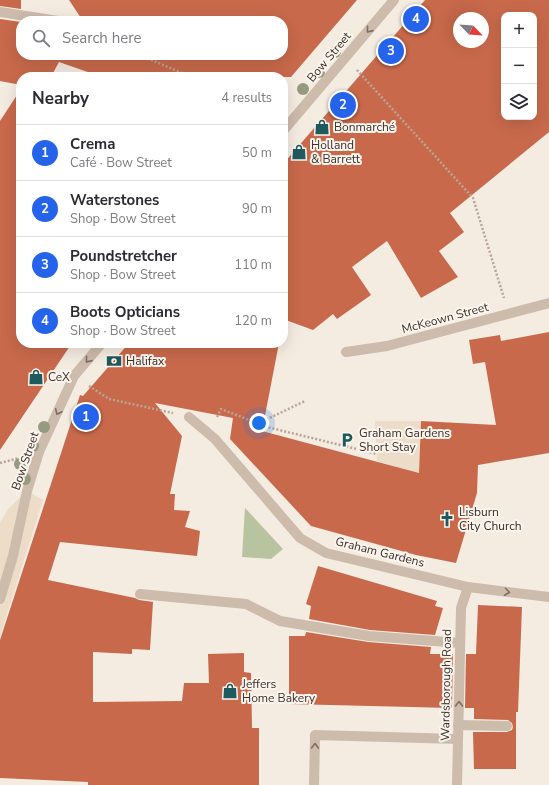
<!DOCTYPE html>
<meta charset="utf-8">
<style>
body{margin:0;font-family:"Nunito Sans",sans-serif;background:#f7f7f7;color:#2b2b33}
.controls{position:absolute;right:12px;top:12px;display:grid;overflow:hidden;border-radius:8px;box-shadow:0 4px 16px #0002}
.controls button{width:36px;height:36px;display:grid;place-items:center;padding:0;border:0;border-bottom:1px solid #e1e1e2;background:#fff;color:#2b2b33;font:20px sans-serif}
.compass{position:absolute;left:453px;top:12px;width:36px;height:36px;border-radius:50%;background:#fff;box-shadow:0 4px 16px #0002;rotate:115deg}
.you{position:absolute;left:259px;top:423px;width:14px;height:14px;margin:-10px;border:3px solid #fff;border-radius:50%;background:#1a73e8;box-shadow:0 0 0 6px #1a73e833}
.badge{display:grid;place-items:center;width:26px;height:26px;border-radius:50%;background:#2563eb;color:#fff;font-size:13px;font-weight:700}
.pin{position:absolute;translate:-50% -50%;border:2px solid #fff;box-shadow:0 1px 4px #0006}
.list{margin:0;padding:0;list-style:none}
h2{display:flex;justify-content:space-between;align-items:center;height:52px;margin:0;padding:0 16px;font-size:17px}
h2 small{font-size:13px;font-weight:400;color:#7c7c81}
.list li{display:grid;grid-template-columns:26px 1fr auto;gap:12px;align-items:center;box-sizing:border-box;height:56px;padding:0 16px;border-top:1px solid #e1e1e2}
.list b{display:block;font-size:15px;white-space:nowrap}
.list p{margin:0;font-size:13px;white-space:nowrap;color:#7c7c81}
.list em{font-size:13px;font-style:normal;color:#7c7c81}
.icon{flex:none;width:22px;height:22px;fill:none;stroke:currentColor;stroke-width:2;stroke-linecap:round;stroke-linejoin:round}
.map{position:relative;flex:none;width:549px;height:785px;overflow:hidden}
.search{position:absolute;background:#fff;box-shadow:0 4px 16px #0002;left:16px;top:16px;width:272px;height:44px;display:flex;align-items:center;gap:10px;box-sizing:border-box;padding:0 14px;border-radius:16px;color:#7c7c81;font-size:15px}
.panel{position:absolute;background:#fff;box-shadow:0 4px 16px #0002;left:16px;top:72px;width:272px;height:276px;border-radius:16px}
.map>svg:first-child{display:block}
.green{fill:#b8c4a0}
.plaza{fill:#ecdcc8}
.building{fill:#c8694b;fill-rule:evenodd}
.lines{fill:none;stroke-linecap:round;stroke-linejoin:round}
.path{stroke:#b9a596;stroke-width:2.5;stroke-dasharray:2 2;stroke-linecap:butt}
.service{stroke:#cdbbac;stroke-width:10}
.pedestrian{stroke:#cdbbac;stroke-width:10}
.minor{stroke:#cdbbac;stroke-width:10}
.tree{fill:#969b7f}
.oneway{stroke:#7d6f65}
.labels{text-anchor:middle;stroke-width:4;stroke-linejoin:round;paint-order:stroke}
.street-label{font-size:12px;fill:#3b302b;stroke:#fbf5ee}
.poi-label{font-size:12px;fill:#3b302b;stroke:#fbf5ee;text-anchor:start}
</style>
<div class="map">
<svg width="549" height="785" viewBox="0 0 549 785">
<rect width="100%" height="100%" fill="#f4ebe1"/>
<path class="green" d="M 245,508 L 283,549 L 271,559 L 242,557 Z"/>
<g class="plaza">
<path d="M 375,421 L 421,421 L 419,483 L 395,476 L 397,467 L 377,461 Z"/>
<path d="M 27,491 L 43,500 L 0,636 L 0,523 L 8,509 Z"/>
</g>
<g class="building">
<path d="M 0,0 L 21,0 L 21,9 L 0,6 Z"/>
<path d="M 69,0 L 357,0 L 291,77 L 102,77 L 59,62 L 51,77 L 21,77 L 21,85 L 0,81 L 0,19 L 21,22 L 21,55 L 283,55 L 283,21 L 83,21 Z"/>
<path d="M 425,0 L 549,0 L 549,132 L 450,213 L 464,232 L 439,251 L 458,277 L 421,298 L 387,241 L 352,267 L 371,295 L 337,319 L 333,314 L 313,330 L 283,319 L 283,164 ZM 504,15 L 534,15 L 534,117 L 504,117 ZM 459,18 L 483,18 L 483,42 L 459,42 Z"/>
<path d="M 21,89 L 21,343 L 72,343 L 0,450 L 0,121 Z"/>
<path d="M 549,332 L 549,453 L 478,465 L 477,493 L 456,563 L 416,555 L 311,526 L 230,439 L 233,418 L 155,403 L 182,436 L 170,494 L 175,494 L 174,510 L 190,511 L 185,527 L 200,531 L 197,556 L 60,542 L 48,580 L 135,598 L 139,600 L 153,602 L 150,650 L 132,649 L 132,654 L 93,652 L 93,702 L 182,701 L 184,683 L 209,683 L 208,654 L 244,653 L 244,672 L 251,673 L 252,728 L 259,728 L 259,785 L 88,785 L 88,782 L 0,778 L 0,640 L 80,395 L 83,396 L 129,343 L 279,343 L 262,431 L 419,473 L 421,421 L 496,425 L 485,362 L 473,364 L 469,340 L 500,335 L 501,341 Z"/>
<path d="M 318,566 L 437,601 L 435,606 L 443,608 L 435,635 L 370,630 L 309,619 L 311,606 L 306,604 Z"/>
<path d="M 478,605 L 522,607 L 518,712 L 516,712 L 516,769 L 474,769 L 473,732 L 507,732 L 512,730 L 513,727 L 512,723 L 508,720 L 474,719 L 474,708 L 465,708 L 466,654 L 476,654 Z"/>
<path d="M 306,632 L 368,642 L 431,647 L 430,654 L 453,654 L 452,708 L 289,704 L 289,636 L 305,636 Z"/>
</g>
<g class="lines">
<g class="path">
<path d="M 140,55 L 191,77"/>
<path d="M 357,70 L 473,198 L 504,298"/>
<path d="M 89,386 L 109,399 L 173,413"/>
<path d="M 217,417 L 221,409 L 267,427 L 377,454"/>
<path d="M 259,423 L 305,401"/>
<path d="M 0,463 L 19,458"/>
</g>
<g class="service">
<path d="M 140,594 L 246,604 L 280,621 L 369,636 L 460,643"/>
<path d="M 458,725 L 507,726"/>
<path d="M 314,785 L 315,735 L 458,739"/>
</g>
<g class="pedestrian">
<path d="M 0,12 L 58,21"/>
<path d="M 283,131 L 394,0"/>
<path d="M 0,599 L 13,556 L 27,491 L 39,452 L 74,376 L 102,343"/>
</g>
<g class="minor">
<path d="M 346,352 L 387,346 L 549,303"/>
<path d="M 189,417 L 215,439 L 300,538 L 326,553 L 468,587 L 549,597"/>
<path d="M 457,785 L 461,608 L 468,587"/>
</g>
</g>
<g class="tree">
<circle cx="335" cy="52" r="6"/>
<circle cx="319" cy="72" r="6"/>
<circle cx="303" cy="89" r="6"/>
<circle cx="44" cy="427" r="6"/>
<circle cx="33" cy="446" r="6"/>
<circle cx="20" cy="464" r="6"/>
<circle cx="25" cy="479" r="6"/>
</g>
<defs><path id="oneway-chevron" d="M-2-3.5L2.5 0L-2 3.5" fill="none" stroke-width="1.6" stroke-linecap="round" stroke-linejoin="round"/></defs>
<g class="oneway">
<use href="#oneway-chevron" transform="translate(369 30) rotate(129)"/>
<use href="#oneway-chevron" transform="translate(88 360) rotate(129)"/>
<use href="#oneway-chevron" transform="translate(58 412) rotate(115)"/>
<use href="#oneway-chevron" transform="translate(507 592) rotate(7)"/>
<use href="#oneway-chevron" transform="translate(459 704) rotate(-89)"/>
<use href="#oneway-chevron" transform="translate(315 746) rotate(-89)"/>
</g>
<defs>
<g id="shop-bare" transform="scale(1.2)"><path d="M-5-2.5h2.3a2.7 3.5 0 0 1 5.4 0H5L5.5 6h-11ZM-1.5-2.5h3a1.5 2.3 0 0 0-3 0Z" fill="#1f5a5e" stroke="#fbf5ee" stroke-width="2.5" paint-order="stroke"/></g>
<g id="bank-bare" transform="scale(1.2)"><path d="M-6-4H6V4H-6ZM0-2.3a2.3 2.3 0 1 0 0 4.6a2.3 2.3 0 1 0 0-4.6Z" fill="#1f5a5e" stroke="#fbf5ee" stroke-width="2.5" paint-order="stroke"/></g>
<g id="parking-bare" transform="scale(1.2)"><path d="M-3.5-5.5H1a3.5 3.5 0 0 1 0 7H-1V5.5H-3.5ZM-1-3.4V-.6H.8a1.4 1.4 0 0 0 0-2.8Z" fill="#1f5a5e" stroke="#fbf5ee" stroke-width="2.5" paint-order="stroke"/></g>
<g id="church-bare" transform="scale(1.2)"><path d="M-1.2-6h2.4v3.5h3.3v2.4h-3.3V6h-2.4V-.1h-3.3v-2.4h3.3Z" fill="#1f5a5e" stroke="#fbf5ee" stroke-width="2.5" paint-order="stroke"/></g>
</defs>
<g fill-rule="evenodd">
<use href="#shop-bare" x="322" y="127"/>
<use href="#shop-bare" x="299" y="152"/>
<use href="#bank-bare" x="114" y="361"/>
<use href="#shop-bare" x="36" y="377"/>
<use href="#parking-bare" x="347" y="440"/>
<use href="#church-bare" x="447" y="519"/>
<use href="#shop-bare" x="230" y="691"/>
</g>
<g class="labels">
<g class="street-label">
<text transform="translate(329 57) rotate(-50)" y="4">Bow Street</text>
<text transform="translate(445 318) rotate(-15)" y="4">McKeown Street</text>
<text transform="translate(25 461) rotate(-71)" y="4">Bow Street</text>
<text transform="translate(380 552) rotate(14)" y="4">Graham Gardens</text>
<text transform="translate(446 685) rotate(-89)" y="4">Wardsborough Road</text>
</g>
<g class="poi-label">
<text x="334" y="131">Bonmarché</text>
<text x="311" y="149">Holland<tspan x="311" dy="14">&amp; Barrett</tspan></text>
<text x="126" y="365">Halifax</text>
<text x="48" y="381">CeX</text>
<text x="359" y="437">Graham Gardens<tspan x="359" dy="14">Short Stay</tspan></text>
<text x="459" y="516">Lisburn<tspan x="459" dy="14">City Church</tspan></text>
<text x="242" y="688">Jeffers<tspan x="242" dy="14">Home Bakery</tspan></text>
</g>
</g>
</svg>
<div class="controls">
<button>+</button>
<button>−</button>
<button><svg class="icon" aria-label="layers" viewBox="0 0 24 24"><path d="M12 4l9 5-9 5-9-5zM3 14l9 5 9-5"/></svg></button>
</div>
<svg class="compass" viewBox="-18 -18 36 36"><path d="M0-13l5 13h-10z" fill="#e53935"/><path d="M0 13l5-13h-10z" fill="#7c7c81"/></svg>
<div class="you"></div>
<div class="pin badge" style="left:86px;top:417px">1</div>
<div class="pin badge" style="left:343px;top:105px">2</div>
<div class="pin badge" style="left:391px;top:51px">3</div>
<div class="pin badge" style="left:416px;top:19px">4</div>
<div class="search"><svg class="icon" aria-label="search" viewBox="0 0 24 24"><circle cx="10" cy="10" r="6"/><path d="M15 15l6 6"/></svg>Search here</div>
<section class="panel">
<h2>Nearby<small>4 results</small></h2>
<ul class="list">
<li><span class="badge">1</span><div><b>Crema</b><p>Café · Bow Street</p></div><em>50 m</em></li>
<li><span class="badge">2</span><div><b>Waterstones</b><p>Shop · Bow Street</p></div><em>90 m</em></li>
<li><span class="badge">3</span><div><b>Poundstretcher</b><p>Shop · Bow Street</p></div><em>110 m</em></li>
<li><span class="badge">4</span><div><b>Boots Opticians</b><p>Shop · Bow Street</p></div><em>120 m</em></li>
</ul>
</section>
</div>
